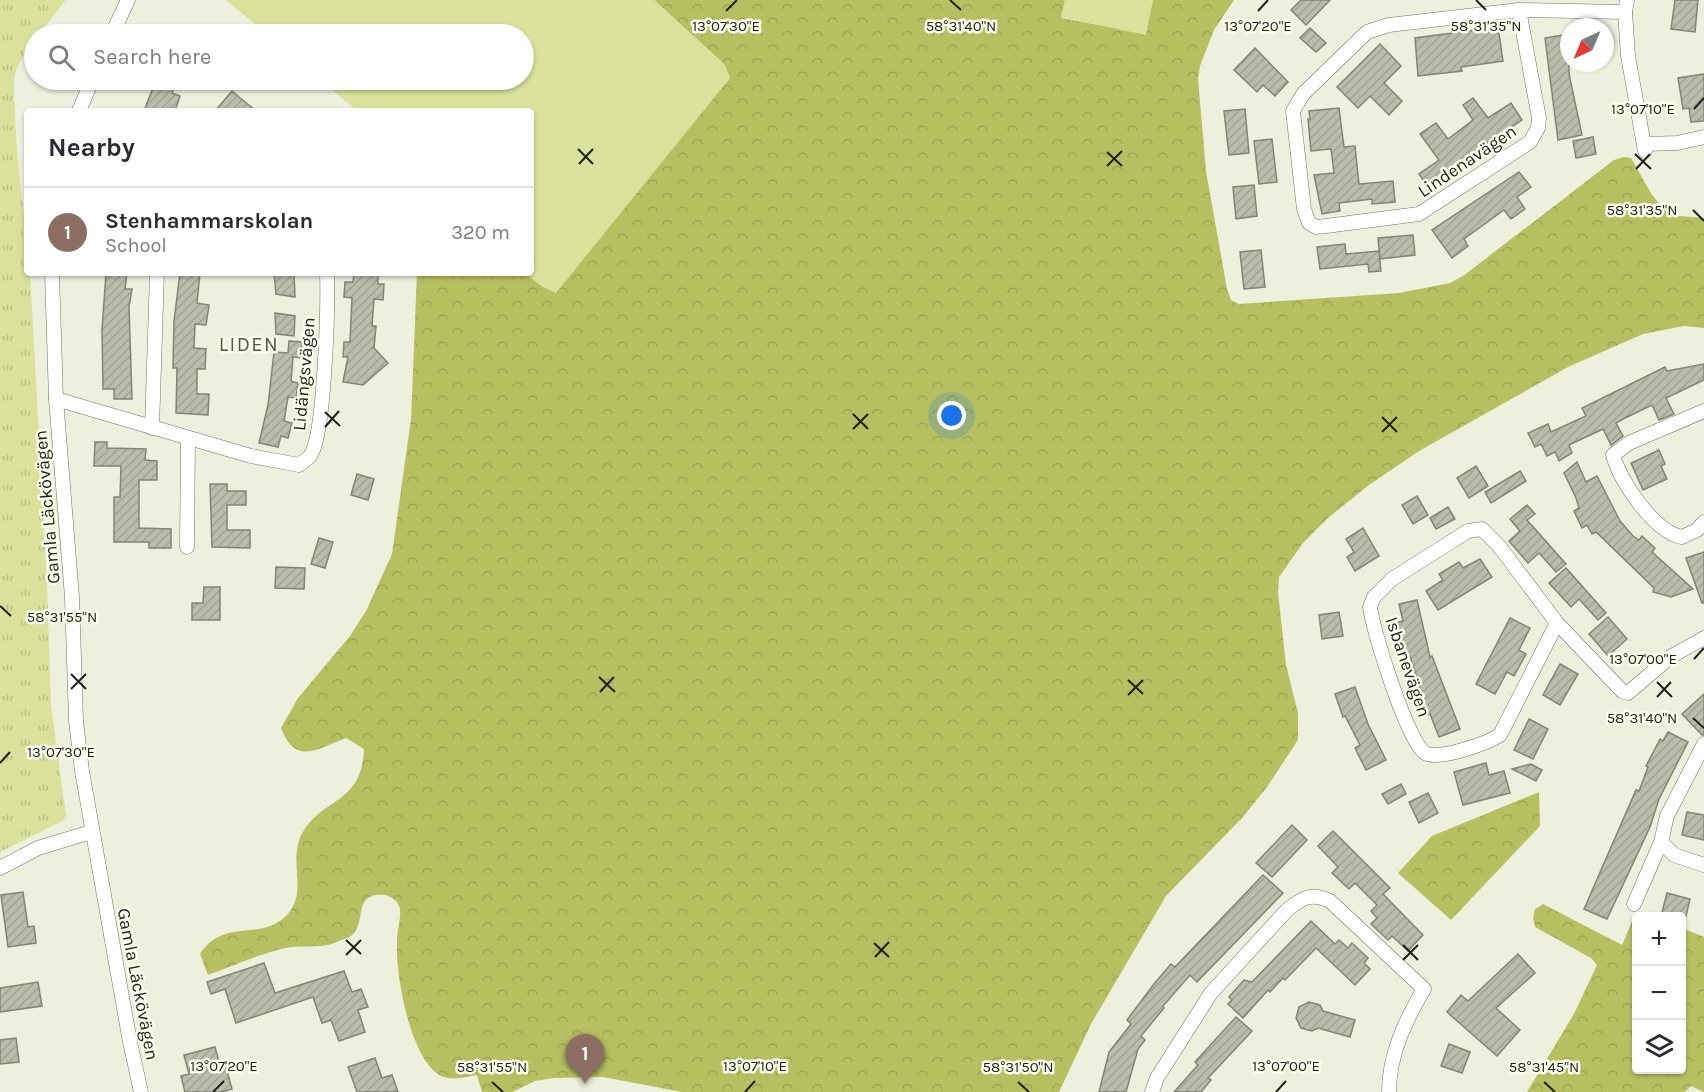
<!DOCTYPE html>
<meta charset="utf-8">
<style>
body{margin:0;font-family:Karla,sans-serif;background:#f7f7f7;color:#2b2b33}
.controls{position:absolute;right:18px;bottom:18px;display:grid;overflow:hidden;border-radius:6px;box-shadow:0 2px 4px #0004}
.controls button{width:54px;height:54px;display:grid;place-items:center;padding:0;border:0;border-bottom:2px solid #e1e1e2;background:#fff;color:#2b2b33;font:30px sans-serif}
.compass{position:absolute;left:1560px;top:18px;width:54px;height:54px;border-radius:50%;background:#fff;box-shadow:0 2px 4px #0004;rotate:224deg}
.you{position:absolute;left:952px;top:416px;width:21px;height:21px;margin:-15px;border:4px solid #fff;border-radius:50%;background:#1a73e8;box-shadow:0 0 0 9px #1a73e833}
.badge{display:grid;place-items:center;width:39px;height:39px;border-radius:50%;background:#8234a5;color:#fff;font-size:20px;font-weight:700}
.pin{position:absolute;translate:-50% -50px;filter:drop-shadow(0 2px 3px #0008)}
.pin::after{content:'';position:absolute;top:32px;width:21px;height:18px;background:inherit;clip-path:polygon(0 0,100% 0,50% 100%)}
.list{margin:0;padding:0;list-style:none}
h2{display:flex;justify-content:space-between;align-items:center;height:78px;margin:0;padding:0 24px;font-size:26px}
h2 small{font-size:20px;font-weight:400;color:#7c7c81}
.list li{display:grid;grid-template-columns:39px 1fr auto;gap:18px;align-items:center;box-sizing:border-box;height:90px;padding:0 24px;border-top:2px solid #e1e1e2}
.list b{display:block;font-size:22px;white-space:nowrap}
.list p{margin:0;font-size:20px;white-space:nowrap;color:#7c7c81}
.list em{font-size:20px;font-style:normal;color:#7c7c81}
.icon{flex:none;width:33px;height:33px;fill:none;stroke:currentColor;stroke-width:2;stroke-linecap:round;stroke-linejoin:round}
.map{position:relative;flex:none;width:1704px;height:1092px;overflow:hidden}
.search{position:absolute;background:#fff;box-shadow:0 2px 4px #0004;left:24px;top:24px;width:510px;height:66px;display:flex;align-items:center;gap:15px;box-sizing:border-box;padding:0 21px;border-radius:33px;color:#7c7c81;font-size:22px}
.panel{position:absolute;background:#fff;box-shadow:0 2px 4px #0004;left:24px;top:108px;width:510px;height:168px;border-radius:6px}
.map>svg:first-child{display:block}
.forest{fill:url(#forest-crowns)}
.park{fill:url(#park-tufts)}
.garden{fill:#d9e19b}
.building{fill:url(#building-hatch);stroke:#828474;stroke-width:1.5}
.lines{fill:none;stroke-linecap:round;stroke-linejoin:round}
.street-casing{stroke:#707363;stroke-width:15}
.street{stroke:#fff;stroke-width:14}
.ticks{fill:none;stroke:#1f201a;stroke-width:2}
.labels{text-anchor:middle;stroke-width:5;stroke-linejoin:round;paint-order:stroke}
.street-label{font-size:18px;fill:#1f201a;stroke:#fbfdec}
.neighbourhood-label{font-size:20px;letter-spacing:1.5px;fill:#535546;stroke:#fbfdec}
.ticks-label{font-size:15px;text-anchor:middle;fill:#1f201a;stroke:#fbfdec;stroke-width:5;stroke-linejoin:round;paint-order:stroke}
</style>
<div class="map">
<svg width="1704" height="1092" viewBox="0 0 1704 1092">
<defs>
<pattern id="forest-crowns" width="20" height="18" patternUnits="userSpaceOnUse" patternTransform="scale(1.5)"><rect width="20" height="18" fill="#b7c060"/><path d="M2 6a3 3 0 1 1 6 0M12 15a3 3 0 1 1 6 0" fill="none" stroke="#9da553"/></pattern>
<pattern id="park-tufts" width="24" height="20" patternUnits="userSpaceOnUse" patternTransform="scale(1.5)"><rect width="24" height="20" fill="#d9e19b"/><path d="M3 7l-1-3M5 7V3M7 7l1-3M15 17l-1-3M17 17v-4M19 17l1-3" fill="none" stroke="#bac185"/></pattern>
<pattern id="building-hatch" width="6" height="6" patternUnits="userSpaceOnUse" patternTransform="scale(1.5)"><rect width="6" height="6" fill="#bbbdac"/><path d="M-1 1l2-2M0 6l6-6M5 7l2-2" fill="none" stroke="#a0a293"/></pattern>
</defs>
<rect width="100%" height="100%" fill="#eef0de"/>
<g class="forest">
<path d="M 654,0 L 1065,0 L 1062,18 L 1145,34 L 1153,0 L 1234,0 L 1214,30 L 1200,66 L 1198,78 L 1206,171 L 1227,289 L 1231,300 L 1239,304 L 1399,293 L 1450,283 L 1463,276 L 1614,160 L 1624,157 L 1631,158 L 1652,195 L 1669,215 L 1704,218 L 1704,328 L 1684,326 L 1643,334 L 1568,367 L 1419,451 L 1369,485 L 1329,517 L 1303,543 L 1279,577 L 1278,592 L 1286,665 L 1298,713 L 1298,740 L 1267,787 L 1242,818 L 1166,896 L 1091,1024 L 1059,1092 L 682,1092 L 603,1077 L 553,1078 L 535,1081 L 512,1092 L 482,1092 L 477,1075 C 466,1077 451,1081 441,1076 C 410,1060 395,973 397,941 C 397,931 401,919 400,909 C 399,902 391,896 385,895 C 354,892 365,918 355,932 C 351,937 345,939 339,941 C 322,950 303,944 285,948 C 259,954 233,966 208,975 L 200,954 C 223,918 259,941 285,917 C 309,894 289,865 300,838 C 318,797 362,807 364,749 L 346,738 C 318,748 296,767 281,728 L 298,698 L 350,636 L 366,611 L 392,554 L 411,419 L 417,273 L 525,273 L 543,287 L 730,78 L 724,64 Z"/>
<path d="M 1539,792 L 1540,826 L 1451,920 L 1398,873 L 1432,836 Z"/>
<path d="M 1543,904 L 1622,945 L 1633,919 L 1636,917 L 1636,1070 L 1682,1070 L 1682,928 L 1704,937 L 1704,1092 L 1691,1086 L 1685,1092 L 1527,1092 L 1574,1014 L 1597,965 L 1591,958 L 1535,927 L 1533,918 L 1535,909 Z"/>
</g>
<path class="park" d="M 0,0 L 66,0 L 39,34 L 34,34 C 34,46 17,61 15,75 C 12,86 15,101 15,112 C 16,166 27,219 27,273 L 30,273 L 47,582 L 51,705 L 66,816 L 62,821 L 0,852 Z"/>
<g class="garden">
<path d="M 226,0 L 654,0 L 724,64 L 730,78 L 556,293 L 543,287 L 525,273 L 531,273 L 531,111 L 358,111 L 320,80 L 524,80 L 524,34 L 267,34 Z"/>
<path d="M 1065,0 L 1153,0 L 1146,35 L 1061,17 Z"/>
</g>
<g class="building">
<path d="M 1301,0 L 1330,0 L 1306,25 L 1291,10 Z"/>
<path d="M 1675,0 L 1698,0 L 1695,32 L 1671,29 Z"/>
<path d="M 1498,27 L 1503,61 L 1461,67 L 1462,71 L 1418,76 L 1415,38 Z"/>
<path d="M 1310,28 L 1326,43 L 1316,52 L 1300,38 Z"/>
<path d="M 1569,34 L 1569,74 L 1582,135 L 1558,140 L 1545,38 Z"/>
<path d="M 1380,44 L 1401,66 L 1384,83 L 1402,101 L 1389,115 L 1370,96 L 1358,108 L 1337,87 Z"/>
<path d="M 1255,48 L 1288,82 L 1275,96 L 1263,85 L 1257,92 L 1234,70 Z"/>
<path d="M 1704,74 L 1704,121 L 1691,122 L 1689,108 L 1683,109 L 1678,78 Z"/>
<path d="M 156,80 L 178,80 L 172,93 L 180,96 L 175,111 L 144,111 Z"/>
<path d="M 232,91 L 239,97 L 256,111 L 215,111 Z"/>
<path d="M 1473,98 L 1488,118 L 1511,103 L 1522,120 L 1485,145 L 1489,150 L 1431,191 L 1419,174 L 1439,160 L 1420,134 L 1436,123 L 1448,139 L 1473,120 L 1463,105 Z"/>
<path d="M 1339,108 L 1344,147 L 1355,146 L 1359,184 L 1393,181 L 1395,202 L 1372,204 L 1372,199 L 1339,203 L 1340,211 L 1322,214 L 1314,175 L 1334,173 L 1331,149 L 1311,151 L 1308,119 L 1310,119 L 1309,111 Z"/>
<path d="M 1245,109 L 1249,153 L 1229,155 L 1224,111 Z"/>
<path d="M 1593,137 L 1596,154 L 1576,158 L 1573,141 Z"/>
<path d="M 1272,139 L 1277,182 L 1259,184 L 1254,141 Z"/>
<path d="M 1519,172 L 1531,187 L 1517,197 L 1525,209 L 1511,219 L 1504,210 L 1464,239 L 1468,246 L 1452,258 L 1432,230 Z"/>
<path d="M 1254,185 L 1257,216 L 1236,219 L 1233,187 Z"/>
<path d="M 1413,235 L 1415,255 L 1380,259 L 1378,238 Z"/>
<path d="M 1345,244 L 1346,254 L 1379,251 L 1381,271 L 1369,272 L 1368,264 L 1320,269 L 1317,247 Z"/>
<path d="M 1261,250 L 1265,287 L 1244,289 L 1240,252 Z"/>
<path d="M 106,273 L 127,273 L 125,289 L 132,289 L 129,307 L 132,399 L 114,399 L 114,389 L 103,389 L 102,330 Z"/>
<path d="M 180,273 L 200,273 L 197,303 L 209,305 L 206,325 L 195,324 L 194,348 L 206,349 L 205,369 L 197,369 L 197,394 L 209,394 L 208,415 L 176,413 L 177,368 L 173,368 L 174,321 Z"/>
<path d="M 274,273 L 294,273 L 295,297 L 276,294 Z"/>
<path d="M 354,273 L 378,273 L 378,284 L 384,284 L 383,300 L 374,299 L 372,326 L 376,326 L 374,348 L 388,363 L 363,385 L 343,382 L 348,357 L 343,357 L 344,342 L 350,342 L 352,298 L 344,297 L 345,282 L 353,282 Z"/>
<path d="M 275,313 L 295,316 L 294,336 L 276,334 Z"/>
<path d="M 289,341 L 302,342 L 301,358 L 293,357 L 291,381 L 298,383 L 296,398 L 288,397 L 284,421 L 292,423 L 288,438 L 281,436 L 278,447 L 259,443 L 268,405 L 274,352 L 288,353 Z"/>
<path d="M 1704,364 L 1704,380 L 1666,398 L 1674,414 L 1659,420 L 1652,405 L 1625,418 L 1616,423 L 1623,436 L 1611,445 L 1603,429 L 1569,445 L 1572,453 L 1559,461 L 1555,452 L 1547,456 L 1541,444 L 1535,447 L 1528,433 L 1548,424 L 1551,432 L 1586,416 L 1582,408 L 1665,367 L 1667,371 Z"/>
<path d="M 95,442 L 107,442 L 107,448 L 146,449 L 145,460 L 157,461 L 157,480 L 139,480 L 139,528 L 171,529 L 171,548 L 149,548 L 149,542 L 114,542 L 114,497 L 120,497 L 121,466 L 94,466 Z"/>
<path d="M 1659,450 L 1665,464 L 1661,466 L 1667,479 L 1643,490 L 1631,463 Z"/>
<path d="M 1577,462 L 1586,482 L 1597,476 L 1620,521 L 1633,536 L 1639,540 L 1642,536 L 1655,548 L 1652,552 L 1693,589 L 1671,597 L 1653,592 L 1654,588 L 1596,532 L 1592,534 L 1587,525 L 1582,528 L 1574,511 L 1579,508 L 1576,498 L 1564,473 Z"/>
<path d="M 1476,466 L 1488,486 L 1469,498 L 1457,478 Z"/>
<path d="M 1520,471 L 1526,481 L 1491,503 L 1485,492 Z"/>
<path d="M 357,474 L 374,479 L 368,500 L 351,495 Z"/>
<path d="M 210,484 L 227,484 L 227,491 L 246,491 L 246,505 L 227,505 L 227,530 L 250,530 L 250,548 L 212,547 Z"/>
<path d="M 1417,496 L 1428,515 L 1413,524 L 1402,505 Z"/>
<path d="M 1527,505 L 1535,514 L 1527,520 L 1566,564 L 1556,572 L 1539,553 L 1528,563 L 1509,541 L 1520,531 L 1510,519 Z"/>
<path d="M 1448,507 L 1455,519 L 1436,529 L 1430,518 Z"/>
<path d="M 1363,528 L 1379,556 L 1355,571 L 1347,557 L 1354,552 L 1346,539 Z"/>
<path d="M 319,538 L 333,542 L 325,568 L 311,564 Z"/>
<path d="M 1704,552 L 1704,603 L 1702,603 L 1686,558 Z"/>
<path d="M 1480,559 L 1492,577 L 1438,610 L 1426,591 L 1443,580 L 1439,574 L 1459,562 L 1463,568 Z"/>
<path d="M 276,567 L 305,568 L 304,589 L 275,588 Z"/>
<path d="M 1566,568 L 1606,613 L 1598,620 L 1579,599 L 1571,607 L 1549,583 Z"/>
<path d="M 204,587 L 220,587 L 220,620 L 192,620 L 192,603 L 203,603 Z"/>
<path d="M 1417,600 L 1430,657 L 1432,656 L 1460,729 L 1439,737 L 1430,714 L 1421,717 L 1413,696 L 1422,693 L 1419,685 L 1410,656 L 1406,657 L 1404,648 L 1398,649 L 1394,631 L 1400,630 L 1398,622 L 1403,621 L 1399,604 Z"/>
<path d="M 1339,612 L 1343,636 L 1322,639 L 1319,615 Z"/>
<path d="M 1608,617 L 1627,639 L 1608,656 L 1589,634 Z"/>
<path d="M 1510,618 L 1530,628 L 1519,650 L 1526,654 L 1514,676 L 1507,672 L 1495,694 L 1476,684 Z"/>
<path d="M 1560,664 L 1578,674 L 1560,705 L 1543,695 Z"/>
<path d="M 1355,687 L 1368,724 L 1386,760 L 1366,770 L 1355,748 L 1360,745 L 1345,716 L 1343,717 L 1335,694 Z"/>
<path d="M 1704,694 L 1704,735 L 1702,735 L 1682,714 Z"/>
<path d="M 1529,719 L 1548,729 L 1533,759 L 1514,750 Z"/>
<path d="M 1668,732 L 1688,742 L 1659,799 L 1650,827 L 1607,919 L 1584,909 L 1636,790 L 1639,791 L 1648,767 L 1646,766 L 1660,739 L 1663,741 Z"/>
<path d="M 1486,763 L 1489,775 L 1504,771 L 1510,793 L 1463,805 L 1454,772 Z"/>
<path d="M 1531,764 L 1542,770 L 1536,781 L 1512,769 Z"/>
<path d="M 1401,784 L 1406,794 L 1388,804 L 1382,794 Z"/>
<path d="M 1428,793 L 1438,813 L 1419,823 L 1409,802 Z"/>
<path d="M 1687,812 L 1704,815 L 1704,840 L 1682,835 Z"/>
<path d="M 1292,825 L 1307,840 L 1272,877 L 1256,863 Z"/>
<path d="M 1333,831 L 1390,888 L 1383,894 L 1423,935 L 1408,951 L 1392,936 L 1388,940 L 1371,924 L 1377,918 L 1371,911 L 1377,905 L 1355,883 L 1349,889 L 1332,873 L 1338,867 L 1318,846 Z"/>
<path d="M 1263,875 L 1283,893 L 1197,982 L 1190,975 L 1163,1006 L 1164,1008 L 1141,1036 L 1145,1040 L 1138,1049 L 1126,1092 L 1099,1092 L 1109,1052 L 1131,1024 L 1127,1020 L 1154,984 L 1171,964 L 1175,967 Z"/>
<path d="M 23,892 L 28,927 L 34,926 L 36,943 L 8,947 L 1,895 Z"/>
<path d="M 1667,893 L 1690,899 L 1686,916 L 1661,916 Z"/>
<path d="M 1311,921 L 1335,944 L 1339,940 L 1348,948 L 1352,943 L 1368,958 L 1364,963 L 1370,969 L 1355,985 L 1316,948 L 1285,980 L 1283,978 L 1270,992 L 1268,990 L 1243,1018 L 1228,1004 L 1232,1000 L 1229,997 L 1244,980 L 1252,982 Z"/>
<path d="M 1518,954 L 1535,973 L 1496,1008 L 1520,1030 L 1497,1056 L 1447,1012 L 1461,995 L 1468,1001 Z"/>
<path d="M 264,963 L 275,993 L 344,971 L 352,992 L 361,989 L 368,1007 L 358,1010 L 365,1032 L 339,1041 L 331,1020 L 322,1023 L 313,997 L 236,1023 L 225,989 L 211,994 L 207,982 Z"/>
<path d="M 38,982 L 42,1006 L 0,1012 L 0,988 Z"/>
<path d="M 1309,1002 L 1320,1005 L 1323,1011 L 1355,1020 L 1350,1037 L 1318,1028 L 1312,1031 L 1301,1028 L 1296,1018 L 1299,1007 Z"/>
<path d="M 1236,1017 L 1252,1031 L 1208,1078 L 1211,1080 L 1201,1092 L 1174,1092 L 1198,1065 L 1195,1062 Z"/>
<path d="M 16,1038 L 19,1062 L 0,1064 L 0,1040 Z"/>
<path d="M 1449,1044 L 1470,1052 L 1462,1073 L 1441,1066 Z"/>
<path d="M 215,1047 L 221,1069 L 226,1067 L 232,1089 L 221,1092 L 185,1092 L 181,1076 L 189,1074 L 184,1055 Z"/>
<path d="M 375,1058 L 382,1078 L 392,1075 L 398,1092 L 357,1092 L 348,1067 Z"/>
</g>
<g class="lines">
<g class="street-casing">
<g id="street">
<path d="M 1627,0 L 1625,12 L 1628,56 L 1645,151"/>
<path d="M 1519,10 L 1539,118 L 1538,128 L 1530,142 L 1419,214 L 1326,226 L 1316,227 L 1309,223 L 1304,209 L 1293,111 L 1303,94 L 1367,32 L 1389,25 L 1519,10 L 1625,12"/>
<path d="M 112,34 L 128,0"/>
<path d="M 79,111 L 92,80"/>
<path d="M 1645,144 L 1677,143 L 1704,137"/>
<path d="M 52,273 L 56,399 L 72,597 L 76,721 L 82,771 L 130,1042 L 141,1092"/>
<path d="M 56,399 L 251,456 L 299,465 C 302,462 307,460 310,456 C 325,437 328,303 327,273"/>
<path d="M 1704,411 L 1629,443 L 1613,455 C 1620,481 1654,532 1682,537 L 1697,530 L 1704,522"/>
<path d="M 152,428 L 157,273"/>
<path d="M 187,547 L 188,438"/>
<path d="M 1557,623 L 1500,735 C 1488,743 1438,761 1425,753 C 1407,741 1373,631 1370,607 L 1374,597 L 1392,579 L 1468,531 L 1482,529 L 1499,546 L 1557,623 L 1622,691 L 1628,693 L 1670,657 L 1704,638"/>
<path d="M 1704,744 L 1667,816 L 1661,842 L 1674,855 L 1704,865"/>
<path d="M 0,868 L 38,848 L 91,832"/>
<path d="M 1634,904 L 1661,842"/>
<path d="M 1152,1092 L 1157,1078 L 1211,993 L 1287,910 C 1302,898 1311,892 1330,901 L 1424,989 C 1405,1021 1389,1055 1389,1092"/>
</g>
</g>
<use href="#street" class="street"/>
</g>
<path class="ticks" d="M 950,0 L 961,10M 1476,0 L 1486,10M 726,11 L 737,0M 1258,11 L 1268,0M 1694,109 L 1704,98M 578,149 L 593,164M 1107,152 L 1122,166M 1635,154 L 1651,169M 579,164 L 593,149M 1107,166 L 1122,151M 1636,169 L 1650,154M 1693,210 L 1704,221M 325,412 L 340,426M 853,414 L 868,429M 1382,417 L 1397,432M 325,427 L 339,411M 853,429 L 868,414M 1382,432 L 1397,417M 0,606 L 11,616M 1694,659 L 1704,648M 71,674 L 86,689M 599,677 L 615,692M 1128,680 L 1143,694M 1657,682 L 1672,697M 71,689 L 86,674M 600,692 L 614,677M 1128,695 L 1143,680M 1657,697 L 1671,682M 1693,718 L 1704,728M 0,763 L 10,752M 346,940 L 361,954M 874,943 L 889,957M 1403,945 L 1418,960M 346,955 L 361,940M 875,957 L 889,942M 1403,960 L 1418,945M 492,1082 L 503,1092M 1018,1082 L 1029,1092M 1544,1082 L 1555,1092M 213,1092 L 224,1081M 745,1092 L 755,1081M 1276,1092 L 1286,1081"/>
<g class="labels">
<g class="street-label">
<text transform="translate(1467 161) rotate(-34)" y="6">Lindenavägen</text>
<text transform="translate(304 374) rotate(-85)" y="6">Lidängsvägen</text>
<text transform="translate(47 507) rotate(-95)" y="6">Gamla Läckövägen</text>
<text transform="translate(1408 667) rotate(71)" y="6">Isbanevägen</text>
<text transform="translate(138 984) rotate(79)" y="6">Gamla Läckövägen</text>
</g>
<g class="neighbourhood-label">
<text x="249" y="351">LIDEN</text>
</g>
</g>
<g class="ticks-label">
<text x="961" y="31">58°31'40"N</text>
<text x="1486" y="31">58°31'35"N</text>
<text x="726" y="31">13°07'30"E</text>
<text x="1258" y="31">13°07'20"E</text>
<text x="1643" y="114">13°07'10"E</text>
<text x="1642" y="215">58°31'35"N</text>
<text x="62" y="622">58°31'55"N</text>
<text x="1643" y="664">13°07'00"E</text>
<text x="1642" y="723">58°31'40"N</text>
<text x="61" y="757">13°07'30"E</text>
<text x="224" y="1071">13°07'20"E</text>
<text x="755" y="1071">13°07'10"E</text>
<text x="1286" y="1071">13°07'00"E</text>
<text x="492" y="1072">58°31'55"N</text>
<text x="1018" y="1072">58°31'50"N</text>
<text x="1544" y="1072">58°31'45"N</text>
</g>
</svg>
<div class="controls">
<button>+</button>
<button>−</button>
<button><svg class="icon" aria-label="layers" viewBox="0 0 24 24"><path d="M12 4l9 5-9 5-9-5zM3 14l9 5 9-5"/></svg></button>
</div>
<svg class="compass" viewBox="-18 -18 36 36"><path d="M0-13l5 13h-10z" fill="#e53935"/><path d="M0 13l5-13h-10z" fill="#7c7c81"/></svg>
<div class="you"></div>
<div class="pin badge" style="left:585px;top:1084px;background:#8d6e63">1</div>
<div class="search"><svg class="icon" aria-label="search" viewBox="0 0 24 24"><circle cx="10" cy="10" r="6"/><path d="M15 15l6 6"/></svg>Search here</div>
<section class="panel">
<h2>Nearby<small></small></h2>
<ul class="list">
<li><span class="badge" style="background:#8d6e63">1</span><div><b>Stenhammarskolan</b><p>School</p></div><em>320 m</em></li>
</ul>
</section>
</div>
